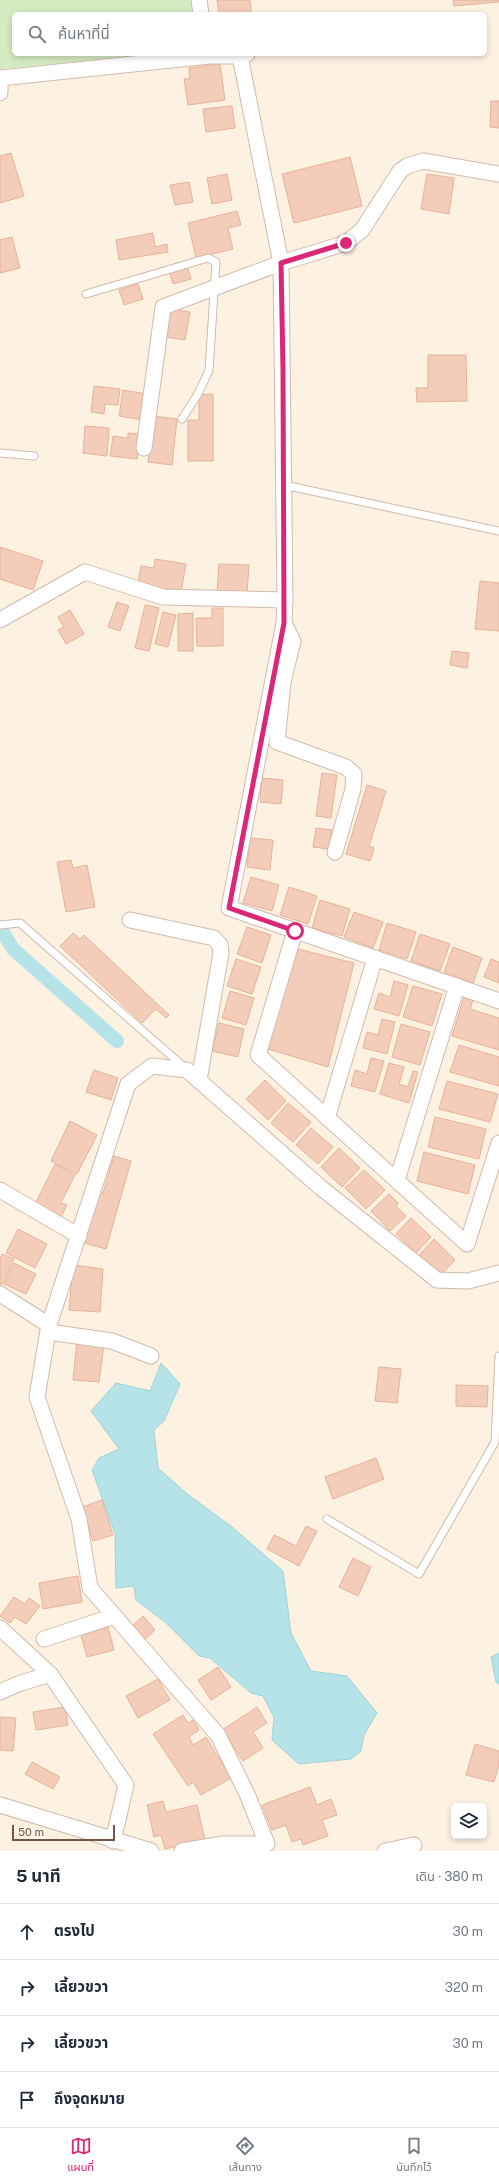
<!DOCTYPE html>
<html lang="th">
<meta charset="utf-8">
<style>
body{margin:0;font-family:"Public Sans","Noto Sans Thai",sans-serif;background:#f6f6f7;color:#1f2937}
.controls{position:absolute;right:12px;bottom:12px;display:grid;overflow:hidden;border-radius:6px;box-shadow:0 2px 6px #0003}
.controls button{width:36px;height:36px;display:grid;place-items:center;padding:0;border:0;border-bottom:1px solid #e0e1e3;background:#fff;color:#1f2937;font:20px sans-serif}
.scale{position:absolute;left:12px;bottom:10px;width:103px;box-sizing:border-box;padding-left:4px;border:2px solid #755548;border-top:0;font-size:11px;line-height:14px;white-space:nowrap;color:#755548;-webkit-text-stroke:3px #fff5e9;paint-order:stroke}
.stop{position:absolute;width:12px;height:12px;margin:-9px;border:3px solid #db2777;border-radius:50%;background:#fff}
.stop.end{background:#db2777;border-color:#fff;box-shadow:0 1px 4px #0008}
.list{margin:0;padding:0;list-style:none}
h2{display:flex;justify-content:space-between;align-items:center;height:52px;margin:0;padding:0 16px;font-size:17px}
h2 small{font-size:13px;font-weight:400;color:#747a83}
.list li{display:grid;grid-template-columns:26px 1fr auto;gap:12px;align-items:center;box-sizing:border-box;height:56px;padding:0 16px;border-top:1px solid #e0e1e3}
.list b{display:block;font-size:15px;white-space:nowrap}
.list em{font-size:13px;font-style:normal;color:#747a83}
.icon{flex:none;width:22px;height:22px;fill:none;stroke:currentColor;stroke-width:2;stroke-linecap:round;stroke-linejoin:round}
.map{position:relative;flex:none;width:499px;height:1851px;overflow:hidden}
.search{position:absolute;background:#fff;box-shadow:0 2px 6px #0003;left:12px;right:12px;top:12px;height:44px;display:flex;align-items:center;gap:10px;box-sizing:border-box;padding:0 14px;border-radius:6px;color:#747a83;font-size:15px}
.sheet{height:276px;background:#fff}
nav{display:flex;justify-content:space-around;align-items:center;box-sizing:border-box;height:56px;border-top:1px solid #e0e1e3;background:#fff;font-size:11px;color:#747a83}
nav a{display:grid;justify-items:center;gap:2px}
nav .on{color:#db2777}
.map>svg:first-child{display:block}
.green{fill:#d4ebc0}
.water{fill:#b6e3e7;stroke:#9cd3d9}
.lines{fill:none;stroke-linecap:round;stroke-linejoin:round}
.canal{stroke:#b6e3e7;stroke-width:14}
.building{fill:#f3cdb9;stroke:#e6b299}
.service-casing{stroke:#d1baac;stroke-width:9}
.minor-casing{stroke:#d1baac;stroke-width:17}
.service{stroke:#fff;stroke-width:7}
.minor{stroke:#fff;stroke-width:15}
.route{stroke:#db2777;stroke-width:5}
</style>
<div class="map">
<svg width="499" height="1851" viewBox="0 0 499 1851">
<rect width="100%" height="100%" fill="#fdf1e2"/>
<path class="green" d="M 0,0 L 190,0 L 193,14 L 14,14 L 14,54 L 161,54 L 0,69 Z"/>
<g class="water">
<path d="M 161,1363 L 180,1384 L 164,1421 L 154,1430 L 158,1468 L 186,1493 L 232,1527 L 283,1571 L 291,1633 L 311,1671 L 347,1676 L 377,1713 L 364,1735 L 361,1751 L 351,1759 L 299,1764 L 272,1740 L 274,1717 L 263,1696 L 251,1693 L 210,1658 L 199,1656 L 165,1622 L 136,1600 L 134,1586 L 116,1588 L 115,1534 L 92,1470 L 99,1458 L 119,1449 L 91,1411 L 116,1383 L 150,1391 Z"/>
<path d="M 499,1653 L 499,1684 L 496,1682 L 491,1657 Z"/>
</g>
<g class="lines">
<path class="canal" d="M 0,927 L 13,949 L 117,1041"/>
</g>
<g class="building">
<path d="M 217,0 L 250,0 L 251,13 L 219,14 Z"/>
<path d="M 453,0 L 499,0 L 499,2 L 454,6 Z"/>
<path d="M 220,64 L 225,100 L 188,105 L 184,79 L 190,79 L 189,68 Z"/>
<path d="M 491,101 L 499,101 L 499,128 L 490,127 Z"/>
<path d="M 232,106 L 235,128 L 206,132 L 203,109 Z"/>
<path d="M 11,153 L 24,196 L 0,203 L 0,156 Z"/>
<path d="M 350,157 L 362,206 L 294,223 L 282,174 Z"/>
<path d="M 227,174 L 232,200 L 212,204 L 207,178 Z"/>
<path d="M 427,174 L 454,178 L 449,214 L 421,209 Z"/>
<path d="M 189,182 L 193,202 L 175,205 L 170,185 Z"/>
<path d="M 237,211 L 241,225 L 228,228 L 233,249 L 196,258 L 188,223 Z"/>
<path d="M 153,233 L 155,247 L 167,244 L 168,252 L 119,260 L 116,240 Z"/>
<path d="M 12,237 L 20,268 L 0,273 L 0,240 Z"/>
<path d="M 187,266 L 191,279 L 173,284 L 169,271 Z"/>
<path d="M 138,284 L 143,299 L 124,305 L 119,290 Z"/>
<path d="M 171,309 L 190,312 L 185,340 L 166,337 Z"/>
<path d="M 428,355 L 466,355 L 467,401 L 417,402 L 416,388 L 428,388 Z"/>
<path d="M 94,386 L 120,389 L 118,405 L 105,404 L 104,414 L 91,412 Z"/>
<path d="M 123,390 L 147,394 L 143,420 L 119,416 Z"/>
<path d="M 213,394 L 213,461 L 188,461 L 188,420 L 199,420 L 199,395 Z"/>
<path d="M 153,416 L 177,419 L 172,465 L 148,462 Z"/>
<path d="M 85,426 L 109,428 L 107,456 L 83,453 Z"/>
<path d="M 128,433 L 140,434 L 137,459 L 110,456 L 113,436 L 128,438 Z"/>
<path d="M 0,547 L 43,561 L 33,590 L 0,579 Z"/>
<path d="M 155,559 L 186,564 L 181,592 L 138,584 L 141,566 L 154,568 Z"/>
<path d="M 219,564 L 249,565 L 247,593 L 217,591 Z"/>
<path d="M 480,581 L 499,583 L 499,631 L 475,629 Z"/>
<path d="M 117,602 L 129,606 L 120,631 L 108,627 Z"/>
<path d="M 145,605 L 159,608 L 149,651 L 135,648 Z"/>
<path d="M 212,608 L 223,608 L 223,646 L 197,646 L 196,618 L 212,618 Z"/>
<path d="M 70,610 L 84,634 L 66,644 L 58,630 L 64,627 L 58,617 Z"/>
<path d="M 163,612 L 176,615 L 168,647 L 155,644 Z"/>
<path d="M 193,613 L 193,651 L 178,651 L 178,614 Z"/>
<path d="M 452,651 L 469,653 L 467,668 L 450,665 Z"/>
<path d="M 322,773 L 337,775 L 331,818 L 316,816 Z"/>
<path d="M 262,778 L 283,780 L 281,804 L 260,802 Z"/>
<path d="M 367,785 L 386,791 L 369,846 L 374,848 L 370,861 L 346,854 Z"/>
<path d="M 316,828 L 332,830 L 329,849 L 313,847 Z"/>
<path d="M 250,838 L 273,840 L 270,870 L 247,867 Z"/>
<path d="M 71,860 L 73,868 L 87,865 L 95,907 L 66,912 L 57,862 Z"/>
<path d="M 251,877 L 279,885 L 272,911 L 243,903 Z"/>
<path d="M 289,887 L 317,896 L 308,924 L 280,915 Z"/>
<path d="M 320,900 L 350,909 L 342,936 L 312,928 Z"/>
<path d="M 354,912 L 383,922 L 373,948 L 344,937 Z"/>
<path d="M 387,923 L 416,932 L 407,959 L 379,950 Z"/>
<path d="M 247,927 L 271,935 L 262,963 L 237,954 Z"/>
<path d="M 73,933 L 80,939 L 84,935 L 169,1015 L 166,1018 L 156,1009 L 142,1023 L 60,946 Z"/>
<path d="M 420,934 L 450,944 L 440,971 L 411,961 Z"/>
<path d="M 453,947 L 482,958 L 473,983 L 444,972 Z"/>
<path d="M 294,948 L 354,963 L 328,1067 L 268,1049 Z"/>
<path d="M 236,959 L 261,967 L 252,994 L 227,986 Z"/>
<path d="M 491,959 L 499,962 L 499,983 L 484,977 Z"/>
<path d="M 394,981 L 408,985 L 399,1016 L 374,1009 L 379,993 L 390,997 Z"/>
<path d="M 413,986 L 442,994 L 432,1026 L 403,1017 Z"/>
<path d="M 230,991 L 254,998 L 246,1025 L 222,1018 Z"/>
<path d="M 464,997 L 473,1000 L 470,1009 L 499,1018 L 499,1050 L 452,1036 Z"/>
<path d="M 382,1019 L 395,1022 L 387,1054 L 363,1048 L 367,1032 L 378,1035 Z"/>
<path d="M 219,1023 L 244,1029 L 238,1057 L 212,1051 Z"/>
<path d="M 401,1024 L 430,1032 L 420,1065 L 392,1057 Z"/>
<path d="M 459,1045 L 499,1057 L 499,1086 L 450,1072 Z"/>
<path d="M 371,1058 L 384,1061 L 375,1092 L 351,1086 L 355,1070 L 367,1074 Z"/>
<path d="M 389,1063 L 404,1067 L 399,1084 L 408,1087 L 413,1071 L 418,1072 L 409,1103 L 380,1094 Z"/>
<path d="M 94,1070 L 118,1078 L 111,1100 L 86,1092 Z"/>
<path d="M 265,1080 L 286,1101 L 268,1120 L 246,1099 Z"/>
<path d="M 447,1081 L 498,1094 L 490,1122 L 439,1109 Z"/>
<path d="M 288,1103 L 311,1122 L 293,1142 L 271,1123 Z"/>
<path d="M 435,1117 L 486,1129 L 479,1159 L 428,1147 Z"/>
<path d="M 70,1121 L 97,1135 L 77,1174 L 51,1161 Z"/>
<path d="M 311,1128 L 333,1147 L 318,1164 L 296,1145 Z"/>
<path d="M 339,1148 L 360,1168 L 342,1187 L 321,1167 Z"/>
<path d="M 424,1152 L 475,1165 L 468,1194 L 417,1181 Z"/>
<path d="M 114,1156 L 131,1161 L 106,1249 L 84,1243 L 99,1191 L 103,1193 Z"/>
<path d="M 55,1164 L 75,1175 L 61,1203 L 67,1205 L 61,1217 L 35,1204 Z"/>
<path d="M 364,1170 L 385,1190 L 366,1209 L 345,1188 Z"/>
<path d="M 389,1194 L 398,1203 L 396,1206 L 406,1216 L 390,1231 L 371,1211 Z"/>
<path d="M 411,1218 L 431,1237 L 416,1253 L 396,1234 Z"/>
<path d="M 18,1229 L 47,1244 L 35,1268 L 6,1253 Z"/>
<path d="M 434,1239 L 455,1260 L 440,1276 L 419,1255 Z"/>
<path d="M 2,1254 L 14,1259 L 2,1285 L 0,1284 L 0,1259 Z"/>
<path d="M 14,1263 L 36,1274 L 26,1294 L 4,1284 Z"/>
<path d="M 73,1265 L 103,1269 L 100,1312 L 69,1310 Z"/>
<path d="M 77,1341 L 104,1345 L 99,1382 L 73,1380 Z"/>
<path d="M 379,1367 L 401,1369 L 397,1403 L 375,1401 Z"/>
<path d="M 456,1385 L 488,1386 L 487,1407 L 456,1406 Z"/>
<path d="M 376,1458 L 384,1479 L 333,1499 L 325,1477 Z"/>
<path d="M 102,1500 L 113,1535 L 93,1541 L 82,1507 Z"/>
<path d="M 306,1526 L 317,1531 L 299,1566 L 267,1549 L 274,1535 L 296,1546 Z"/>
<path d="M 353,1558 L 371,1567 L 358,1596 L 339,1587 Z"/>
<path d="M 78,1576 L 82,1602 L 43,1609 L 39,1583 Z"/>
<path d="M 14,1597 L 25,1604 L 29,1598 L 40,1606 L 26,1624 L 15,1617 L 10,1623 L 0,1616 Z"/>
<path d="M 143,1616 L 155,1630 L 142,1642 L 130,1628 Z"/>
<path d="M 108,1627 L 114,1650 L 87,1657 L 81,1635 Z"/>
<path d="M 218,1667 L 231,1687 L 211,1700 L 198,1680 Z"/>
<path d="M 158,1679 L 170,1700 L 138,1718 L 126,1696 Z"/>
<path d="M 65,1707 L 68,1725 L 36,1730 L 33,1712 Z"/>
<path d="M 257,1707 L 267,1723 L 253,1732 L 263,1748 L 243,1761 L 222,1730 Z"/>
<path d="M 183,1715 L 188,1723 L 193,1720 L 199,1730 L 189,1737 L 193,1745 L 206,1737 L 231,1778 L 201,1795 L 193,1782 L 188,1786 L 153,1734 Z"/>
<path d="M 0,1717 L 16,1718 L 13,1751 L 0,1750 Z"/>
<path d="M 475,1744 L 499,1751 L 499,1764 L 494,1782 L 466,1775 Z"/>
<path d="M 32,1762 L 60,1777 L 53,1789 L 25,1774 Z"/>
<path d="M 310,1787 L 317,1805 L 331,1799 L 337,1815 L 322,1820 L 328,1836 L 303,1845 L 301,1839 L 292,1842 L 286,1825 L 272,1830 L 262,1805 Z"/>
<path d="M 163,1801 L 166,1812 L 197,1805 L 205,1840 L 165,1849 L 161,1835 L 154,1837 L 147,1805 Z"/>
</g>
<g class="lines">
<g class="service-casing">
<g id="service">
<path d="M 86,294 L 208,258 L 216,262 L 209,370 L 198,394 L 182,419"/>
<path d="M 0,453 L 34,456"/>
<path d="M 284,485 L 499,531"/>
<path d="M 0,925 L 20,923 L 184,1067"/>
<path d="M 327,1519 L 419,1574 L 495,1442 L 499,1356"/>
</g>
</g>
<g class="minor-casing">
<g id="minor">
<path d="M 199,0 L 201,14"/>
<path d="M 240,56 L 281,263 L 285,600 L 284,623 L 229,908 L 499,1001"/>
<path d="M 0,93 L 0,78 L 209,56 L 240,56 L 247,54"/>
<path d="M 144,448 L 163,307 L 281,263 L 346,243 L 362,230 L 400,171 L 407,166 L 423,161 L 499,174"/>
<path d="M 0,620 L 85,572 L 163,597 L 285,600"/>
<path d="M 284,623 L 293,641 L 283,682 L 277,742 L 346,767 L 354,774 L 353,789 L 335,852"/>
<path d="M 130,920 L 214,938 L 220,945 L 221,953 L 199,1080"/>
<path d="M 295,931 L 258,1055 L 467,1244 L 499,1143"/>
<path d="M 327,1118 L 375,958"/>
<path d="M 397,1180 L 457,986"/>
<path d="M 0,1190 L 79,1236"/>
<path d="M 0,1294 L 49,1325"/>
<path d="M 48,1332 L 112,1341 L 151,1356"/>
<path d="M 0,1628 L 50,1674 L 126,1785 L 113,1841"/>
<path d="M 44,1639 L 114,1616"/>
<path d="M 0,1692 L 18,1684 L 50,1674"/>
<path d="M 0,1805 L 151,1851"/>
<path d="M 182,1851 L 223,1844 L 267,1844 L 247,1794 L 218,1735 L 90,1588 L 79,1519 L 37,1397 L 49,1325 L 128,1084 L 152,1066 L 187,1070 L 320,1187 L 437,1280 L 468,1281 L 499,1273"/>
<path d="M 385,1851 L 414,1845"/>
</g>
</g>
<use href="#service" class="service"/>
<use href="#minor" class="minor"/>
</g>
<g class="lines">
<path class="route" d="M 295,931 L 229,908 L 284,623 L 283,369 L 281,263 L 346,243"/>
</g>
</svg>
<div class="controls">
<button><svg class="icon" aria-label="layers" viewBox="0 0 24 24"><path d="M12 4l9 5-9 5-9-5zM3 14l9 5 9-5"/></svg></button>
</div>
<div class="scale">50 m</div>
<div class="stop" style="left:295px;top:931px"></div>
<div class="stop end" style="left:346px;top:243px"></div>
<div class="search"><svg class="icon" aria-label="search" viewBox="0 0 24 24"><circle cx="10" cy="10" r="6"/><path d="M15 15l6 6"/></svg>ค้นหาที่นี่</div>
</div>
<section class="sheet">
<h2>5 นาที<small>เดิน · 380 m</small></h2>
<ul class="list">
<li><svg class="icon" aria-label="ahead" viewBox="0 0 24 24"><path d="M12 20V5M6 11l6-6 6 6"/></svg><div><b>ตรงไป</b></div><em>30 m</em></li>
<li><svg class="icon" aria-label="right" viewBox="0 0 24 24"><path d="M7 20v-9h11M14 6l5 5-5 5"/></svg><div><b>เลี้ยวขวา</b></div><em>320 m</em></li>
<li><svg class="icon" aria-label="right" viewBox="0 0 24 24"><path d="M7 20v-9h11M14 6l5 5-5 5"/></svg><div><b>เลี้ยวขวา</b></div><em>30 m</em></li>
<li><svg class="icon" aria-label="arrive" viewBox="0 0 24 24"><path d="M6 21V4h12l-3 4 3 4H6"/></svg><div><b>ถึงจุดหมาย</b></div></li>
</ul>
</section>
<nav>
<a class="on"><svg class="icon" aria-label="map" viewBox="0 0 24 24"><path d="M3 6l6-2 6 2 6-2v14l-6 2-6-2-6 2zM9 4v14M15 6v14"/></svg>แผนที่</a>
<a><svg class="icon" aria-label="directions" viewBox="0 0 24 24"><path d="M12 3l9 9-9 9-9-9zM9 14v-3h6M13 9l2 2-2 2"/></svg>เส้นทาง</a>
<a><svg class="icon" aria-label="saved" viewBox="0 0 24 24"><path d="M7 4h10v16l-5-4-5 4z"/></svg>บันทึกไว้</a>
</nav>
